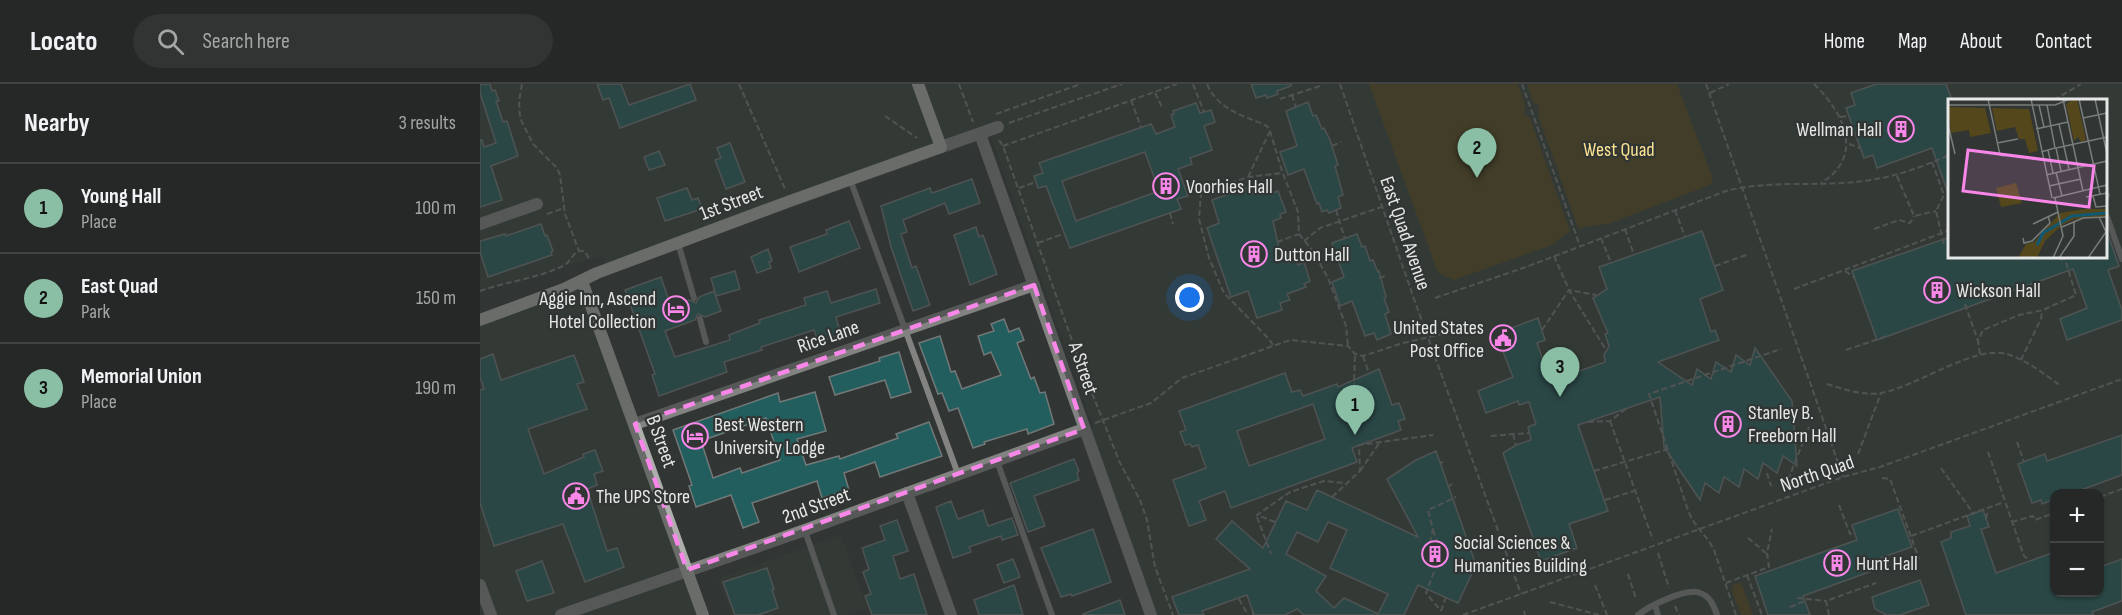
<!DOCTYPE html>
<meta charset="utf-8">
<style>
body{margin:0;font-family:"Sofia Sans Condensed",sans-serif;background:#313432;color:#f1f3f6}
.controls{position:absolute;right:18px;bottom:18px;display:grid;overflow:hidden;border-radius:12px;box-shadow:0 2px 4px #0004}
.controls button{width:54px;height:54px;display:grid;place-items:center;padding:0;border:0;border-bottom:2px solid #424443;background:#252826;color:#f1f3f6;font:30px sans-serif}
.you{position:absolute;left:710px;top:214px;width:21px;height:21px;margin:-15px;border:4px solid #fff;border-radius:50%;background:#1a73e8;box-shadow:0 0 0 9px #1a73e833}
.badge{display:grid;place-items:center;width:39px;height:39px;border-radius:50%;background:#8abfa5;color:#111;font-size:20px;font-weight:700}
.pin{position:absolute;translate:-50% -50px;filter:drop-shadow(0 2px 3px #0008)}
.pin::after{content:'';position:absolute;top:32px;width:21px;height:18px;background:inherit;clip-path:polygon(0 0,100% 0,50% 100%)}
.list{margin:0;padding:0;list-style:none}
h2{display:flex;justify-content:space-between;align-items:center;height:78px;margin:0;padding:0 24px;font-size:26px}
h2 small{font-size:20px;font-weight:400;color:#a3a6a7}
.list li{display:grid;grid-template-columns:39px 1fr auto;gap:18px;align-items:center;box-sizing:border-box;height:90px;padding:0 24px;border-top:2px solid #424443}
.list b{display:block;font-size:22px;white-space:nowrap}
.list p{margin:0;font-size:20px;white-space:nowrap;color:#a3a6a7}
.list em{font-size:20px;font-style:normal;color:#a3a6a7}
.icon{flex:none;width:33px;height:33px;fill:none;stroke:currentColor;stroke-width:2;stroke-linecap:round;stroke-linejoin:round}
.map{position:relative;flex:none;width:1642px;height:531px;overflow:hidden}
header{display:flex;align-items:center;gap:36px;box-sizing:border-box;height:84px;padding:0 30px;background:#252826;border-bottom:2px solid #424443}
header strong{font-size:28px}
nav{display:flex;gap:33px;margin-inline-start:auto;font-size:21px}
.search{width:420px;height:54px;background:#313432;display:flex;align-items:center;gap:15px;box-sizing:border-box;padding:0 21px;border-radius:33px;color:#a3a6a7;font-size:22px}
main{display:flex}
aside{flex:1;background:#252826}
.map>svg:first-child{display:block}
.built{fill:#36413b;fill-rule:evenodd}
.green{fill:#54471c}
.building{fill:#225e5e;stroke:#727878;stroke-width:1.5;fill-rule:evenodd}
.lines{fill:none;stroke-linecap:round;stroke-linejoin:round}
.path{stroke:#757977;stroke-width:2;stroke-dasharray:6 3;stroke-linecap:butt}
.lane{stroke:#828381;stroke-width:6}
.street{stroke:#828381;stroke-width:12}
.secondary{stroke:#aeafac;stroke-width:12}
.marked{fill:none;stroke:#f987e9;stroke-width:4.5;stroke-dasharray:12 8;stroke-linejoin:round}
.labels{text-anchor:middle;stroke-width:4.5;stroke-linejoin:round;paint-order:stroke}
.poi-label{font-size:20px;fill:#e5e8e6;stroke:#313533;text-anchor:start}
.park-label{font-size:20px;fill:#fbe290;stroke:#313533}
.street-label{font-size:20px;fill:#e5e8e6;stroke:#313533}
.inset-river{fill:none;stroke:#0f5975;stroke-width:3}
.inset-road{fill:none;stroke:#797d7b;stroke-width:1.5}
.view{fill:#f987e9;fill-opacity:0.15;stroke:#f987e9;stroke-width:3}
.inset-edge{fill:none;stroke:#e5e8e6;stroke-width:3}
</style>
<header>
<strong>Locato</strong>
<div class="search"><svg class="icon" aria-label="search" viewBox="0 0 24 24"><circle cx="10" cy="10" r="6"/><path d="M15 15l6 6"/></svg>Search here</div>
<nav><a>Home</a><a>Map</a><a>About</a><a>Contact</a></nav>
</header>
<main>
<aside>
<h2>Nearby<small>3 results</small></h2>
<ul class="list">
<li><span class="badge">1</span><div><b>Young Hall</b><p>Place</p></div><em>100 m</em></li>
<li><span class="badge">2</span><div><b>East Quad</b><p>Park</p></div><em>150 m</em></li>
<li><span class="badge">3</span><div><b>Memorial Union</b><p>Place</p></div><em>190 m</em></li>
</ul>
</aside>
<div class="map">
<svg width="1642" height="531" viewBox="0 0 1642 531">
<rect width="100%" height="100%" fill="#313533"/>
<g class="built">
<path d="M 0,0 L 1642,0 L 1642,531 L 675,531 L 609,346 L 614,344 L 511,53 L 129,189 L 122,172 L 0,208 ZM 1470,16 L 1626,16 L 1626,172 L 1470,172 ZM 1574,410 L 1620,410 L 1620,508 L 1574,508 Z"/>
<path d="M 102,197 L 221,531 L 0,531 L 0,234 Z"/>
<path d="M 361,451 L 387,524 L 367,531 L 251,531 L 238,494 Z"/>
</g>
<g class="green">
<path d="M 889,0 L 1038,0 L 1045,20 L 1044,30 L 1050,34 L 1090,147 L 1072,161 L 974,196 L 958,189 Z"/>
<path d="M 1047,0 L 1197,0 L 1233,95 L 1230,101 L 1128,140 L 1098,144 L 1058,31 L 1059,22 L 1053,18 Z"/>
<path d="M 1261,498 L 1273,531 L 1261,531 L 1252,507 L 1253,501 Z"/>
</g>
<g class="building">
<path d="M 0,0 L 10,0 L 12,7 L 15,6 L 19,17 L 16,17 L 23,38 L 27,37 L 38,72 L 11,82 L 22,116 L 0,123 L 0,56 L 2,56 L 4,63 L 16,59 L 0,9 Z"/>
<path d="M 117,0 L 141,0 L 149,21 L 210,0 L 216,16 L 140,44 L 129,14 L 123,16 Z"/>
<path d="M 771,0 L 811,0 L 811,2 L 797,7 L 798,10 L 787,14 L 786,11 L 776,14 Z"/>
<path d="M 1396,0 L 1466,0 L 1472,16 L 1470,16 L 1470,109 L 1468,109 L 1452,64 L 1397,84 L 1393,71 L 1384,74 L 1366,24 L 1375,21 L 1371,9 Z"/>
<path d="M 828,18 L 833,32 L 836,31 L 842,45 L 844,44 L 850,56 L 858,81 L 855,82 L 863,111 L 858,113 L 861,124 L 849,129 L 847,126 L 842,128 L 839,119 L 837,120 L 824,85 L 808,91 L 800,68 L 817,62 L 806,27 Z"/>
<path d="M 716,19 L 720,29 L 731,26 L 735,38 L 724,42 L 732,66 L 710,74 L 712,80 L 698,85 L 708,112 L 697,115 L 701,125 L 590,164 L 566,102 L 558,104 L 554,92 L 563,89 L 559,79 L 671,40 L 676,50 L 695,43 L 691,31 L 694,30 L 693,27 ZM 665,68 L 679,107 L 596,137 L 582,97 Z"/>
<path d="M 250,59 L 265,98 L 246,105 L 235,76 L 241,74 L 237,64 Z"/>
<path d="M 179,67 L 185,81 L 169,86 L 164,73 Z"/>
<path d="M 492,95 L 500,119 L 469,130 L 465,119 L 423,136 L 427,148 L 421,150 L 432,184 L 436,182 L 450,221 L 433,227 L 411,163 L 401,122 L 450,104 L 452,109 Z"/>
<path d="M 769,103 L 772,110 L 790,104 L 792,109 L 798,107 L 806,128 L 800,130 L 801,134 L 793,137 L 799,164 L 808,179 L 816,176 L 818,181 L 824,178 L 830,197 L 824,200 L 826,203 L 807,210 L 810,216 L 800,219 L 802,226 L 777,234 L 768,207 L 751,213 L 727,144 L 739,139 L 732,116 Z"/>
<path d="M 207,104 L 212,116 L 218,114 L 222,125 L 185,137 L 177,114 Z"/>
<path d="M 369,137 L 380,164 L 319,188 L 310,163 L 347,150 L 346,146 Z"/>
<path d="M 61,140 L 65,152 L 67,151 L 73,167 L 71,168 L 72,171 L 8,193 L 0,168 L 0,157 L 25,150 L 26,152 Z"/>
<path d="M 496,143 L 499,153 L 503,151 L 517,190 L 490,201 L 474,151 Z"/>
<path d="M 1222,147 L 1243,206 L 1220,215 L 1231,248 L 1235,246 L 1239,256 L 1178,278 L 1212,301 L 1217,285 L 1231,295 L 1236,278 L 1251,288 L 1256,271 L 1270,281 L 1275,264 L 1312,317 L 1317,382 L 1303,372 L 1297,389 L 1283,379 L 1278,395 L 1264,385 L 1259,403 L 1244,393 L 1239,409 L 1225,399 L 1220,416 L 1184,363 L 1180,313 L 1098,341 L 1128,427 L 1089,440 L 1097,464 L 1061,477 L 1023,369 L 1036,361 L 1051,356 L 1048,343 L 1056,340 L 1049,318 L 1039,321 L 1038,317 L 1006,329 L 998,307 L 1033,293 L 1016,250 L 1058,234 L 1065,256 L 1057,259 L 1066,285 L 1075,283 L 1079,294 L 1125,278 L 1124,271 L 1129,262 L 1125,250 L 1128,249 L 1113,214 L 1127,205 L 1119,183 Z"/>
<path d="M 1627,147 L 1639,182 L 1628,186 L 1642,226 L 1642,236 L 1587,256 L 1580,235 L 1607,224 L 1593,185 L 1397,256 L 1372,187 L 1470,153 L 1470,172 L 1579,172 L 1581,176 L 1591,172 L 1626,172 Z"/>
<path d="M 877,150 L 882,163 L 885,162 L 890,177 L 893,176 L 898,188 L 899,187 L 906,213 L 904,214 L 909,228 L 905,230 L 911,250 L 897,256 L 894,249 L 885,252 L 872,217 L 860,222 L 852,198 L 864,193 L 852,159 Z"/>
<path d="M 288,165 L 292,177 L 289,178 L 291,184 L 277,189 L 271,173 Z"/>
<path d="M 255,187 L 260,205 L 236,212 L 231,194 Z"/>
<path d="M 181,193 L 191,223 L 209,216 L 216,219 L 219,213 L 234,207 L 241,227 L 225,233 L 218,230 L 215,236 L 185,247 L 195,273 L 250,256 L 249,251 L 280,239 L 279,236 L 326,221 L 324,214 L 347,207 L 351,219 L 396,205 L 400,219 L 356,233 L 361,251 L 338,258 L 334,246 L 281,263 L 282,266 L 244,278 L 247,288 L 179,312 L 172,291 L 175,290 L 145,206 Z"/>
<path d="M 524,235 L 529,248 L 539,244 L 544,256 L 537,259 L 551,295 L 554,293 L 560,309 L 565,308 L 574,340 L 548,350 L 547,345 L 504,358 L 505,360 L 493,364 L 478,324 L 469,327 L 462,309 L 458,310 L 439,259 L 460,252 L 471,288 L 475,287 L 482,305 L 521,291 L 511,268 L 504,271 L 498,252 L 514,247 L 511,240 Z"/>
<path d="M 419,268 L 431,308 L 411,314 L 405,296 L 355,311 L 349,293 L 400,277 L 399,274 Z"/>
<path d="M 13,270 L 21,296 L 94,271 L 104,298 L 97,300 L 107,325 L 48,345 L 64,390 L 104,373 L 103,370 L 115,366 L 123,387 L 114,390 L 117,401 L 107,405 L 127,467 L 137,464 L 144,483 L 105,498 L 83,440 L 14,462 L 0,419 L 0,306 L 4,305 L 0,293 L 0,275 Z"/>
<path d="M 899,285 L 912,321 L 919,319 L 925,335 L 918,337 L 921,346 L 872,364 L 877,378 L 751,424 L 745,407 L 719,417 L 726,436 L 709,442 L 693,396 L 726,384 L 718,361 L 712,363 L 710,360 L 705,361 L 700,348 L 706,346 L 699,327 L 805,289 L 812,308 L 820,306 L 823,312 L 857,300 L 858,303 ZM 833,320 L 845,355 L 769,382 L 757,347 Z"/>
<path d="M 335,308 L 346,347 L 317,355 L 326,381 L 359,372 L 360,375 L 418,354 L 416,350 L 449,338 L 462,372 L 400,393 L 395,378 L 364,389 L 369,406 L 342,414 L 337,397 L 272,419 L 279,438 L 263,444 L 251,411 L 216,423 L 209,402 L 212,401 L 193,346 L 298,309 L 300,318 ZM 286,334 L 300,376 L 262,389 L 260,384 L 233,394 L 221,357 Z"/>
<path d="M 1642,351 L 1642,391 L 1590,410 L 1575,410 L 1575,415 L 1562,420 L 1561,416 L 1552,419 L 1538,380 L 1565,370 L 1567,377 Z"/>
<path d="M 956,367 L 996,481 L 978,519 L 938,501 L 924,531 L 824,531 L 817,525 L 805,531 L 774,531 L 767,511 L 722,527 L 724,531 L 699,531 L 692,513 L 770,485 L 736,455 L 752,437 L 783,464 L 806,417 L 827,426 L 837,406 L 938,453 L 907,395 L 936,376 ZM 848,438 L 867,446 L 850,484 L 908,510 L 898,530 L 864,514 L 854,524 L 836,507 L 846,492 L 806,470 L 817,448 L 838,458 Z"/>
<path d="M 594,375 L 599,387 L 597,389 L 599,396 L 554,412 L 565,442 L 548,448 L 530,399 Z"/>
<path d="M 471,417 L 478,435 L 503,426 L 508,442 L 532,434 L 538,451 L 522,456 L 521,452 L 489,463 L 491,468 L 473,474 L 456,423 Z"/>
<path d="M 1418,425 L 1432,463 L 1400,474 L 1403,483 L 1323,512 L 1330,531 L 1288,531 L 1275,492 L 1377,456 L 1372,441 Z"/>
<path d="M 1503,426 L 1509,443 L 1501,445 L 1516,489 L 1572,469 L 1575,477 L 1575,508 L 1620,508 L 1620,483 L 1642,475 L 1642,517 L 1612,528 L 1614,531 L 1486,531 L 1461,458 L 1471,454 L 1471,448 L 1490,442 L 1487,432 Z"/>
<path d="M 417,436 L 428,467 L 413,472 L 420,495 L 434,490 L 447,531 L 392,531 L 385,512 L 391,510 L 383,488 L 389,485 L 382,464 L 405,456 L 400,442 Z"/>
<path d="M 613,445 L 631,498 L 592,512 L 591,510 L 581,513 L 561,464 Z"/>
<path d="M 533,475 L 540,493 L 524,499 L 517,481 Z"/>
<path d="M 62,477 L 74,509 L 47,517 L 36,487 Z"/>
<path d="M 287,484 L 294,505 L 292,506 L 298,524 L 278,531 L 255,531 L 243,498 Z"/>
<path d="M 1440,496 L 1449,521 L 1420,531 L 1407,531 L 1395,525 L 1392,513 Z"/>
<path d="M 534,501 L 543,531 L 499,531 L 494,516 Z"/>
<path d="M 640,516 L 645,531 L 603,531 L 603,530 Z"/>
</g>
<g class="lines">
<g class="path">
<path d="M 42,0 L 39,17 L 40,34 L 53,60 L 77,84 L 80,91 L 85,130 L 99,167"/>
<path d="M 259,0 L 305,105"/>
<path d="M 479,0 L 493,38"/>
<path d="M 713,0 L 724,28"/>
<path d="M 727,0 C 738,26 763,31 787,42 L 790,47 L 802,87 L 818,128 L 819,150 L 833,167 L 848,194 L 866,242 L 868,262"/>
<path d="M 860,0 L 934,215 L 1041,510"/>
<path d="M 1042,0 L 1100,162"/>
<path d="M 1226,0 L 1363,393"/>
<path d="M 1334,0 C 1364,29 1385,72 1341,99"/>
<path d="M 675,9 L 682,23"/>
<path d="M 1230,9 L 1249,0"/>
<path d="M 812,11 L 816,23"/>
<path d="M 800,15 L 843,1"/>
<path d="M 651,16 L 661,43"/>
<path d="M 1574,16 L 1601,0"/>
<path d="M 516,30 L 601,0"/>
<path d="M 405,32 L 437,54"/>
<path d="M 1360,33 L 1369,32"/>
<path d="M 529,39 L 642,0"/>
<path d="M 519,56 L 523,62 L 600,279 L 640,379 L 660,416 L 667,436 L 675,483 L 693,531"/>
<path d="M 1369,60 L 1380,64"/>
<path d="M 523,62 L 697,0"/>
<path d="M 852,62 L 861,58"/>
<path d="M 1452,78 L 1464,111 L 1456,127 L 1464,160"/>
<path d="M 1417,92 L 1434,132 L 1456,127"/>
<path d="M 768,93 L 790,47"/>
<path d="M 539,104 L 556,98"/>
<path d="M 856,126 L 865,155"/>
<path d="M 1195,126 L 1205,153"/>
<path d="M 690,129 L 693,140"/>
<path d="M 67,130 L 84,124"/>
<path d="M 1145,145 L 1154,171"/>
<path d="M 1394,145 L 1419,136 L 1430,139 L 1434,132"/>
<path d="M 1121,154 L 1131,179"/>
<path d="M 824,157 L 840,144 L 922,116"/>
<path d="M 797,158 L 819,150"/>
<path d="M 558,159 L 583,150"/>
<path d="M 1074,172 L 1089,206 L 1126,266"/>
<path d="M 1235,182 L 1269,170"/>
<path d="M 1365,187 L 1375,194"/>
<path d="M 899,194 L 906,192"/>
<path d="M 1314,205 L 1470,146"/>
<path d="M 0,207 C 26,198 58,194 83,182 C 93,177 92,165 105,167 L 110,177"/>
<path d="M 955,214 L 1046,183 L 1246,107 C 1293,95 1342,104 1390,96 C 1418,92 1444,82 1470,71"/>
<path d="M 1485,220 L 1498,257"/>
<path d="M 1062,246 L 1089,206 L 1116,211"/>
<path d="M 793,261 L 788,254 L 744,209 L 729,174 L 719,135 L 721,109 L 768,93 L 803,89"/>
<path d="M 1366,266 L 1407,252"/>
<path d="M 1500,270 L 1498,257 L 1503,246 L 1539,231 L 1563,226 L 1596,211 L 1584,172"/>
<path d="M 883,272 L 889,289"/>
<path d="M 1541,276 L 1561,235 L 1562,227"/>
<path d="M 1347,300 C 1363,305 1383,312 1401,309 C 1436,303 1494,261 1526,270 C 1546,275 1564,290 1581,302"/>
<path d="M 873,332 L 875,270"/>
<path d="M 1130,337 L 1173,456"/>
<path d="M 1108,338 L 1130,337 L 1147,324"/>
<path d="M 615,339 L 671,319 L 702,294 L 810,256 L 868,262 L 875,270 L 883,272 L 923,259 L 967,249"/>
<path d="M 1033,350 L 1036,361"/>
<path d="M 1011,352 L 1049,349"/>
<path d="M 1537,358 L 1544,378"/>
<path d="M 1508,368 L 1544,472 L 1550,477"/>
<path d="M 1378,370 L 1401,309"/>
<path d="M 960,379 L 963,378"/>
<path d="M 1461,384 L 1493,429"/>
<path d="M 880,387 L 900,358"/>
<path d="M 1114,387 L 1188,365"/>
<path d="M 1287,389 L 1291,402"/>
<path d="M 1402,394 L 1410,395 L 1439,475"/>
<path d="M 1308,396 L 1329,343"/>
<path d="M 968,403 L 972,400"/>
<path d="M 852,413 L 880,387 L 879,361 L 953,351"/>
<path d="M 1620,413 L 1642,405"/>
<path d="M 1125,416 L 1154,407"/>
<path d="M 1359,421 L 1370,450 L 1375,448"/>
<path d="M 777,433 L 791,470"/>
<path d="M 1506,435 L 1508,426"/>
<path d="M 795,438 L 777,431 L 810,408 L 844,397 L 865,399"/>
<path d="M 1532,438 L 1553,432 L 1555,436 L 1574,429"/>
<path d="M 953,446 L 959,463"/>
<path d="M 1431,452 L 1524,418"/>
<path d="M 1268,454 L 1286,469"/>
<path d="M 950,459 L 953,445 L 948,426 L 976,413"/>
<path d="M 1178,469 L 1189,504"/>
<path d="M 954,488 L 946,509 L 961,527"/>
<path d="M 1148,490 L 1156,515"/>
<path d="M 1267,491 L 1282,531"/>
<path d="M 1246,499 L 1289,483 L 1287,469 L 1292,445"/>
<path d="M 1115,501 L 1127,531"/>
<path d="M 1317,514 L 1346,517"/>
<path d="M 759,515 L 768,531"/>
<path d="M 1070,518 L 1119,531"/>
<path d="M 1195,522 L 1199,531"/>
<path d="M 1310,523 L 1327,516"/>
<path d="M 773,527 L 773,531"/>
<path d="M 961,527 L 966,513"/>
<path d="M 1044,527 L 1045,531"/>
<path d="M 983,531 L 1363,393 L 1400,383 L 1642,295"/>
<path d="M 1256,531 L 1234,466 C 1227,452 1216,444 1209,429 L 1169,310 L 1301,265"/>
<path d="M 1349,531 L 1346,517 L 1396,499"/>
</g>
<g class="lane">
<path d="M 370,95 L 478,390"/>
<path d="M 1626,114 L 1627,111"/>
<path d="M 1626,130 L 1642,175"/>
<path d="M 198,159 L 214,214"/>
<path d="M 220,235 L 226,258"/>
<path d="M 517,377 L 572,531"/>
<path d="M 325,447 L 354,531"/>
<path d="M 1175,521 L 1178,531"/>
<path d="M 1158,531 C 1169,522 1207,503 1220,509 C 1230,512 1234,522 1237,531"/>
</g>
<g class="street">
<path d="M 500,50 L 671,531"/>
<path d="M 461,63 L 518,43"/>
<path d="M 0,140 L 57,120"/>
<path d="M 155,340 L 554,201"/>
<path d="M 427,409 L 471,531"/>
<path d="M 0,501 L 11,531"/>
<path d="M 81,531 L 325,446 L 604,345"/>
</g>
<g class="secondary">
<path d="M 102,197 L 223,531"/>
<path d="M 0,236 L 86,204 L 117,189 L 310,117 L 461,63 L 438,0"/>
</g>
</g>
<path d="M0 0H1642V531H0ZM 554,201 L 604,345 L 207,486 L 155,340 Z" fill="#313533" fill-opacity=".55" fill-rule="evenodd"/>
<path class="marked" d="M 554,201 L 604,345 L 207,486 L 155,340 Z"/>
<defs>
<g id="building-ring" transform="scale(1.35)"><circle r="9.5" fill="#313533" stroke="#f987e9" stroke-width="1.5"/><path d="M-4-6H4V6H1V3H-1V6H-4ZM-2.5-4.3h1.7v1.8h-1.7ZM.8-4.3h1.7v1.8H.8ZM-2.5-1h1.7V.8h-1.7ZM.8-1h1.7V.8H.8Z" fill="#f987e9"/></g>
<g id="hotel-ring" transform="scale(1.35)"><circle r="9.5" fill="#313533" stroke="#f987e9" stroke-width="1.5"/><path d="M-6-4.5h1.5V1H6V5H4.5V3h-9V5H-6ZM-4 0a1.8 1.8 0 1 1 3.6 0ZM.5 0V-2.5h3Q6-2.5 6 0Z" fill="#f987e9"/></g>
<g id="civic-ring" transform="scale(1.35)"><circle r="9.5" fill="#313533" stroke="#f987e9" stroke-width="1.5"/><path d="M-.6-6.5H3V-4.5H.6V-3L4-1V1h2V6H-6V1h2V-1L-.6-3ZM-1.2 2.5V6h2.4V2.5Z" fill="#f987e9"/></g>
</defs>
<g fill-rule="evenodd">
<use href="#building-ring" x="1421" y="45"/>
<use href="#building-ring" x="686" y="102"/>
<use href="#building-ring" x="774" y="170"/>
<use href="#building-ring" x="1457" y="206"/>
<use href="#hotel-ring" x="196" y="225"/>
<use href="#civic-ring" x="1023" y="254"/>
<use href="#building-ring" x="1248" y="340"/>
<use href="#hotel-ring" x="215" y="352"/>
<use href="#civic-ring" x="96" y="412"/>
<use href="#building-ring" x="955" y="470"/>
<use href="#building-ring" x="1357" y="479"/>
</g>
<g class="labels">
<g class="poi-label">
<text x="1402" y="52" text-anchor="end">Wellman Hall</text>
<text x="706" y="109">Voorhies Hall</text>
<text x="794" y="177">Dutton Hall</text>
<text x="1476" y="213">Wickson Hall</text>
<text x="176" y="221" text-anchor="end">Aggie Inn, Ascend<tspan x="176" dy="23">Hotel Collection</tspan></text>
<text x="1004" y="250" text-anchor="end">United States<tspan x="1004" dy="23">Post Office</tspan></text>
<text x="1268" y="335">Stanley B.<tspan x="1268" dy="23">Freeborn Hall</tspan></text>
<text x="234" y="347">Best Western<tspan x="234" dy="23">University Lodge</tspan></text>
<text x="116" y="419">The UPS Store</text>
<text x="974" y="465">Social Sciences &amp;<tspan x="974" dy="23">Humanities Building</tspan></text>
<text x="1376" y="486">Hunt Hall</text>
</g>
<g class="park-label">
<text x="1139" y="72">West Quad</text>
</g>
<g class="street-label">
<text transform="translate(251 118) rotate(-21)" y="7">1st Street</text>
<text transform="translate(926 149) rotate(71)" y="7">East Quad Avenue</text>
<text transform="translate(348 252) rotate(-19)" y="7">Rice Lane</text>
<text transform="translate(604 284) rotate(71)" y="7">A Street</text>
<text transform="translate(182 357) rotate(70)" y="7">B Street</text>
<text transform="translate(1337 389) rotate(-19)" y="7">North Quad</text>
<text transform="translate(336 421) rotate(-20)" y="7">2nd Street</text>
</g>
</g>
<g transform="translate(1468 15)">
<rect width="159" height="159" fill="#313533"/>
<path d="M 125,0 L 129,0 L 138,41 L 133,43 L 130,38 L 126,42 L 118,5 ZM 0,8 L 37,9 L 43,34 L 22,38 L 21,31 L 3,34 ZM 44,9 L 81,10 L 90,52 L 81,54 L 77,40 L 71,40 L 67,28 L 49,32 ZM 68,84 L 74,104 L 53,108 L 48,89 ZM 138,110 L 159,110 L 159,118 L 127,120 L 114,126 L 97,142 L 89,159 L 70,159 L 78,145 L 86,143 L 112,114 Z" fill="#54471c"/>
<path class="inset-river" d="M 89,146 L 95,134 L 124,117 L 158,114"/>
<path class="inset-road" d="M 40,0 L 52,56 L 56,57M 83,0 L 104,99M 115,0 L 135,92M 131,0 L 152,95M 147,0 L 159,55M 0,6 L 107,6 L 122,0M 91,6 L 96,28M 135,19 L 159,14M 0,25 L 7,55M 111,25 L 121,70M 88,30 L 120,23M 49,44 L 70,40M 100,51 L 105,74M 93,53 L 107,49 L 99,6M 113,72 L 108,49 L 159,38M 108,73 L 114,97M 98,76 L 159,62M 101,87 L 133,80M 145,97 L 148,108 L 159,107M 138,98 L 159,94M 105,99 L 159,86M 85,125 L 110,113M 114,128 L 135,119 L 159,118M 75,139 L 76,144 L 84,142 L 102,124 L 100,117M 105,159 L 115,137 L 107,99M 111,159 L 126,137 L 126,122M 140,159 L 158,133 L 151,118"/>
<path class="view" d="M 20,51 L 146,67 L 141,108 L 15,92 Z"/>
<rect width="159" height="159" class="inset-edge"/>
</g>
</svg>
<div class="controls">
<button>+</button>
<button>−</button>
</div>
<div class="you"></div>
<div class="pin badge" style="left:875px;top:351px">1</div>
<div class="pin badge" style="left:997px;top:94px">2</div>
<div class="pin badge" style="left:1080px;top:313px">3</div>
</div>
</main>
